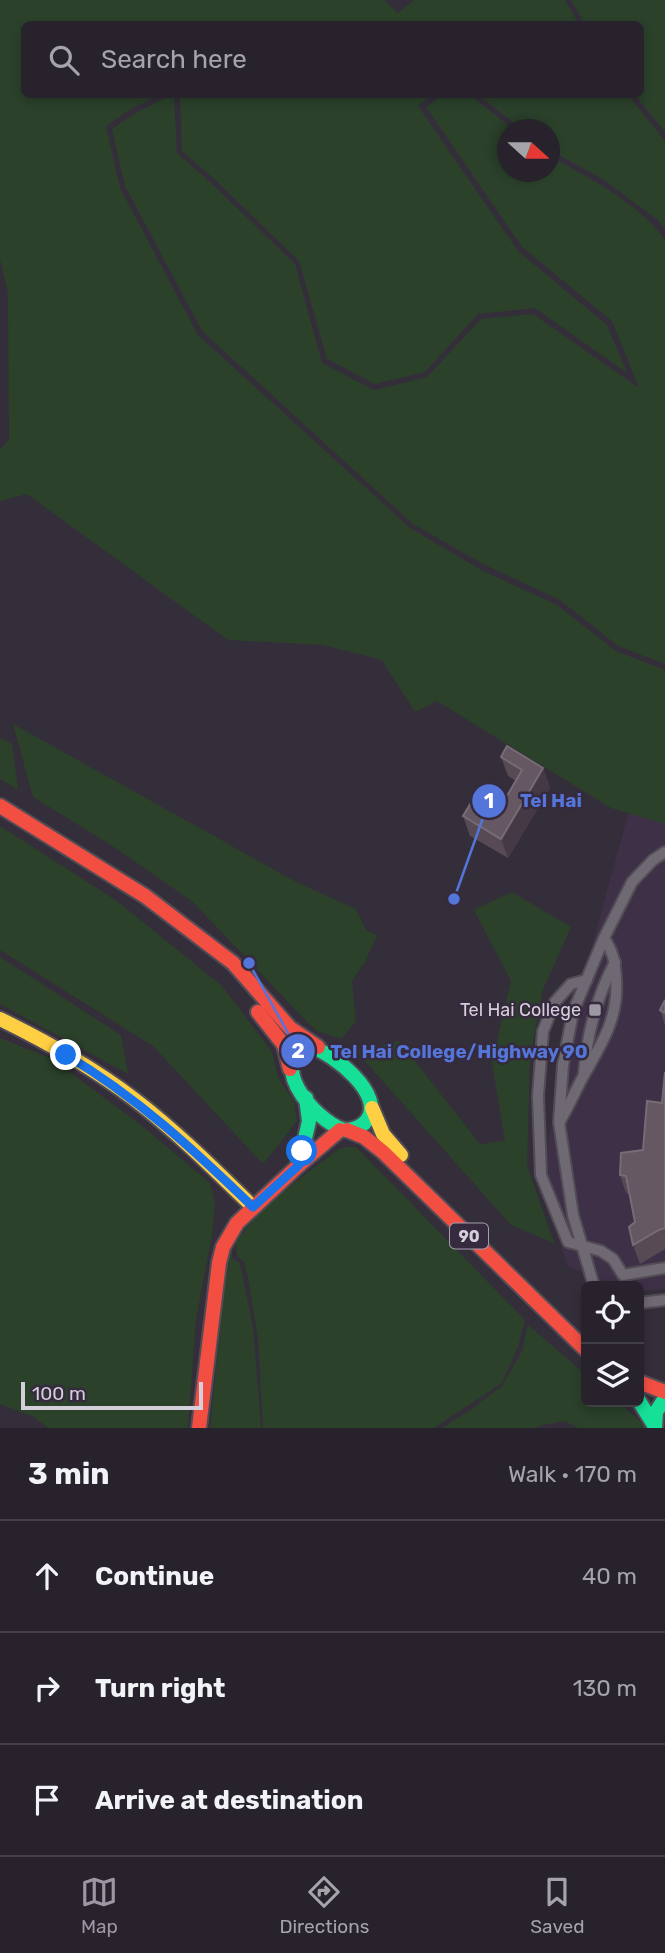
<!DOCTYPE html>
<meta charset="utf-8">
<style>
body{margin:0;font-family:Rubik,sans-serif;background:#332f38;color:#f1f3f6}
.controls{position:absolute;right:21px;bottom:21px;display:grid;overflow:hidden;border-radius:10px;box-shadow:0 4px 10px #0003}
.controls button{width:63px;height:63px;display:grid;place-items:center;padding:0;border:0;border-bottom:2px solid #433f48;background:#27222c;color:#f1f3f6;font:35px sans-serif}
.compass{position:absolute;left:497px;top:119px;width:63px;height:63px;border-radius:50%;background:#27222c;box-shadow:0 4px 10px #0003;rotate:111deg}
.scale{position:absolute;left:21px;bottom:18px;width:182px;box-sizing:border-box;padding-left:7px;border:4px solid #d5cfdb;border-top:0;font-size:19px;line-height:24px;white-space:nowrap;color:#d5cfdb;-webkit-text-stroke:5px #352a3e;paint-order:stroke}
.stop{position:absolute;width:21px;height:21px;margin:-16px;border:5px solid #1a73e8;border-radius:50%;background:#fff}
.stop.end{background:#1a73e8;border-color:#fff;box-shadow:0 2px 7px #0008}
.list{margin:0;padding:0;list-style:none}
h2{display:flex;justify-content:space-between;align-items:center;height:91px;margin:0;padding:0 28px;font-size:30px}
h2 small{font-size:23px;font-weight:400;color:#a4a4a9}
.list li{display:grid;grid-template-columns:46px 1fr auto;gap:21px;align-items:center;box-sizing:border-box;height:112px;padding:0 28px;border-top:2px solid #433f48}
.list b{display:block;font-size:26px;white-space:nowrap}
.list em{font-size:23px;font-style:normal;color:#a4a4a9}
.icon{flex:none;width:38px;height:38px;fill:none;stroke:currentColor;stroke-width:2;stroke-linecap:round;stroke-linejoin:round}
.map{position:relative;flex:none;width:665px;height:1428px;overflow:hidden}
.search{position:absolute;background:#27222c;box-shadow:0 4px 10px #0003;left:21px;right:21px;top:21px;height:77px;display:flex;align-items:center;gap:18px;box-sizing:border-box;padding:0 24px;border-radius:10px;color:#a4a4a9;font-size:26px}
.sheet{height:427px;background:#27222c}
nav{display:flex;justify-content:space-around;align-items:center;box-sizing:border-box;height:98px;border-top:2px solid #433f48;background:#27222c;font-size:19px;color:#a4a4a9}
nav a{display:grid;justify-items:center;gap:4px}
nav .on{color:#9d97a3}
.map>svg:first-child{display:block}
.built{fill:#3d3047}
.green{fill:#2b412a}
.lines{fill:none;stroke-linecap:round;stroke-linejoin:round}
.street-casing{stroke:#514c55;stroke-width:14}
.fast-casing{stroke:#514c55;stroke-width:18}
.slow-casing{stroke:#514c55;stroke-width:18}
.jam-casing{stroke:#514c55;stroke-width:18}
.street{stroke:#6e6972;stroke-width:10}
.fast{stroke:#16e098;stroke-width:14}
.slow{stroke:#ffcf43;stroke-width:14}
.jam{stroke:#f24e42;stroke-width:14}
.wall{fill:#584a55}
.shaded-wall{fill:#443944}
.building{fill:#665863;stroke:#776b76;stroke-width:2}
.route{stroke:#1a73e8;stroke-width:9}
.poi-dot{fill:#9d97a3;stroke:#352a3e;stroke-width:2.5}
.labels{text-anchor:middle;stroke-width:5;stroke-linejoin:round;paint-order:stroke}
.shield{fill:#352a3e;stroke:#a59eac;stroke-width:2}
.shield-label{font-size:16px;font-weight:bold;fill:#d5cfdb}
.poi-label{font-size:18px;fill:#d5cfdb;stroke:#352a3e;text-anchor:end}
.leader{fill:none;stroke:#5475d9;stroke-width:2.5}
.callout-dot{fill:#5475d9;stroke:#352a3e;stroke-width:2.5}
.mark-label{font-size:21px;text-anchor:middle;font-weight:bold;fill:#fff}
.callout-label{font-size:19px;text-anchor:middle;font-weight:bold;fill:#5475d9;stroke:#352a3e;stroke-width:5;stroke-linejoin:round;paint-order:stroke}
</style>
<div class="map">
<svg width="665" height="1428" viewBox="0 0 665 1428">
<rect width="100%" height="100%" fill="#342e3a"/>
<path class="built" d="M 633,797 L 665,807 L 665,1289 L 639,1291 L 639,1286 L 616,1286 L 567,1266 L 541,1175 L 584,974 Z"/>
<g class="green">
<path d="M 0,0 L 384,0 L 398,13 L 414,0 L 565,0 L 579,24 L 24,24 L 24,94 L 159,95 L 129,110 L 106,126 L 120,188 L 198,335 L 410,528 L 481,570 L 557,605 L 616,651 L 665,670 L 665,824 L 611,808 L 437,701 L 415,712 L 382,660 L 323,645 L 228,640 L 27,494 L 0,501 L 0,449 L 9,440 L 8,293 L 0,259 Z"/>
<path d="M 571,0 L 665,0 L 665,132 L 635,95 L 640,94 L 640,24 L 585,24 Z"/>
<path d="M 172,94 L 174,95 L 177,153 L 209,181 L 295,264 L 322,363 L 374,390 L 427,377 L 481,319 L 533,314 L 639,388 L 612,321 L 522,247 L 426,107 L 443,95 L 470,95 L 513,129 L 508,130 L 508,172 L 550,172 L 550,156 C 587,177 641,204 665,240 L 665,664 L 618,646 L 560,600 L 483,564 L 413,524 L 202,331 L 125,186 L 112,129 L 132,115 Z"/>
<path d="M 180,95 L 433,95 L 418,106 L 518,251 L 607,325 L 627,373 L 535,308 L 478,314 L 425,372 L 375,384 L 327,359 L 299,261 L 212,177 L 182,151 Z"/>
<path d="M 478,95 L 628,95 L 665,141 L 665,230 L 658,220 L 604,180 L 550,150 L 550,130 L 522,129 Z"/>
<path d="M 13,724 L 298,883 L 356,909 L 366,930 L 377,936 L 365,962 L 352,981 L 356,1021 L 341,1039 L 317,1031 L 307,1022 L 193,902 L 114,847 L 33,797 Z"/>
<path d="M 0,738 L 12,744 L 18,790 L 0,779 Z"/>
<path d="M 0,826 L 117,901 L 222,986 L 272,1052 L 278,1078 L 294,1101 L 297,1121 L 263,1164 L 153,1046 L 0,950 Z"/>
<path d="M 512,892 L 571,927 L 542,992 L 530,1059 L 527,1165 L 554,1243 L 511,1225 L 356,1051 L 399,1041 L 480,1144 L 505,1141 L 492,1063 L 511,981 L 474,910 Z"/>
<path d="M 0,957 L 121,1035 L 128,1074 L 0,1004 Z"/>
<path d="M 0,1038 L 52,1059 L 142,1126 L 210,1183 L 215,1203 L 212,1235 L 196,1319 L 188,1428 L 48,1428 L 34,1417 L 0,1404 Z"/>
<path d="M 347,1147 L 356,1147 L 362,1153 L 525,1320 L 518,1347 L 502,1383 L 434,1428 L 263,1428 L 258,1339 L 248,1278 L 244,1262 L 237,1256 L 236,1242 L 261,1208 L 339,1149 Z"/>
<path d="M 232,1247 L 232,1258 L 240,1263 L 253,1327 L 261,1428 L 210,1428 L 226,1267 Z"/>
<path d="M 528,1325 L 586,1375 L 586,1402 L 618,1402 L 648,1428 L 578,1428 L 565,1421 L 542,1425 L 536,1428 L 442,1428 L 470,1410 L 502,1386 L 522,1351 Z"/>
</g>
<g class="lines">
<g class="street-casing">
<g id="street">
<path d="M 587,980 L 571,984 L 555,1002 L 543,1031 L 538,1096 L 541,1175 L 568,1242 L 601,1251 L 613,1259 L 623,1275 L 665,1268"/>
<path d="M 584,1073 C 587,1035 597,996 615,962"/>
<path d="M 560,1121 C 569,1106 576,1089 585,1073 C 603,1042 619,1016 616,978 C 615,962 613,951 604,938"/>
<path d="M 594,1286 L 573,1215 L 559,1122 L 563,1065 L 573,1012 L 604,938 L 632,882 L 653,860 L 665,852"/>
<path d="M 639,1303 L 665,1300"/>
</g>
</g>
<g class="fast-casing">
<g id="fast">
<path d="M 311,1047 C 333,1053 386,1095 367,1120 C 363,1126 355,1129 348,1130 C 326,1131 260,1064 311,1047 Z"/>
<path d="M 299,1165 L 309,1121 L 306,1098"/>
<path d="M 639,1401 L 654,1425"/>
<path d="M 655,1428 L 656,1412 L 665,1398"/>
</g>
</g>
<g class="slow-casing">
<g id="slow">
<path d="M 0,1019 C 47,1042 92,1067 134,1099 C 176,1131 215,1170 253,1207"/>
<path d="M 372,1108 L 383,1134 L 401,1155"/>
</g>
</g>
<g class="jam-casing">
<g id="jam">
<path d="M 0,806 L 145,896 L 233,963 L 290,1028 L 318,1047"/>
<path d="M 258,1012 L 284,1045 L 290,1069"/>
<path d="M 347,1130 L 364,1137 L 383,1152 L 586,1350"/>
<path d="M 639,1382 L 665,1392"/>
<path d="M 199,1428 L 219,1263 L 223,1247 L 237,1223 L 299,1165 L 340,1130"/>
</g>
</g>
<use href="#street" class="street"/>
<use href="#fast" class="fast"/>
<use href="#slow" class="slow"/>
<use href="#jam" class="jam"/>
</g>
<g class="wall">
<path d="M 501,757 L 543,768 L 550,788 L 508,858 L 470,836 L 463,816 L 496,815 L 516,781 L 508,776 Z"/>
<path d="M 665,1000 L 665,1025 L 660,1010 Z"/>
<path d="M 665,1072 L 665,1249 L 640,1264 L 633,1245 L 635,1222 L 630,1194 L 626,1193 L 620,1175 L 643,1150 L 662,1103 Z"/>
</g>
<path class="shaded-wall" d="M 543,768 L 550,788 L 508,858 L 501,839 Z"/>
<g class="building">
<path d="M 507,746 L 543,768 L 501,839 L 463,816 L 472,801 L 496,815 L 522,770 L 501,757 Z"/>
<path d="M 665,1000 L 665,1013 L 660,1010 Z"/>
<path d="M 665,1072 L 665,1228 L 659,1230 L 633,1245 L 629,1227 L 635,1222 L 626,1176 L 620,1175 L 621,1153 L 643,1150 L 647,1101 L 662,1103 Z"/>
</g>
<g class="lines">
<path class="route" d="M 66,1055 C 137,1097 194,1150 253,1207 L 299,1165 L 302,1151"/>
</g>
<rect class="poi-dot" x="588" y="1003" width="14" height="14" rx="3.5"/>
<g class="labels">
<rect class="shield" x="450" y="1223.5" width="38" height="25" rx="5"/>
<g class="shield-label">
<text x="469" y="1242">90</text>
</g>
<g class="poi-label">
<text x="581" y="1016">Tel Hai College</text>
</g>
</g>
<path class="leader" d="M454 899L489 801M249 963L298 1051"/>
<g class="callout-dot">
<circle cx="454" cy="899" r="7"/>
<circle cx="249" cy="963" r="7"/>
<circle cx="489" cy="801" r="18"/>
<circle cx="298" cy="1051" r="18"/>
</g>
<g class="mark-label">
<text x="489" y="808">1</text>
<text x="298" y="1058">2</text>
</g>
<g class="callout-label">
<text x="551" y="807">Tel Hai</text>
<text x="459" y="1058">Tel Hai College/Highway 90</text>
</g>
</svg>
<div class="controls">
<button><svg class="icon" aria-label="locate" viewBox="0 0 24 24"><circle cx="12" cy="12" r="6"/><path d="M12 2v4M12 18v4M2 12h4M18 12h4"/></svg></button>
<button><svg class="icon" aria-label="layers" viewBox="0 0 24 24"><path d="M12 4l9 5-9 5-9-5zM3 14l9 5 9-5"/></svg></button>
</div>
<svg class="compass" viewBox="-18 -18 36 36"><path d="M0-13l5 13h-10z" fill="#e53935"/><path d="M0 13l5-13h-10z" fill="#a4a4a9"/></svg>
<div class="scale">100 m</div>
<div class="stop" style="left:302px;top:1151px"></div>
<div class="stop end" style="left:66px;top:1055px"></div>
<div class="search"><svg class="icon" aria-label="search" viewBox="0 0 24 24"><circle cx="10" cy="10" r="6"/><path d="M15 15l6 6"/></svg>Search here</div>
</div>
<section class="sheet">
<h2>3 min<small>Walk · 170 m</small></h2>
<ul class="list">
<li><svg class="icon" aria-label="ahead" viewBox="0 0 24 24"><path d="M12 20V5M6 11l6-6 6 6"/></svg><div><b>Continue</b></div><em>40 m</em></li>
<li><svg class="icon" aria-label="right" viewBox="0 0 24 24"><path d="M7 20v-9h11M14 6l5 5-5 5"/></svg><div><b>Turn right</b></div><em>130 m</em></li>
<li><svg class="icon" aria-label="arrive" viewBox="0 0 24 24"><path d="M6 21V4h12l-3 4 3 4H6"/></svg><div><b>Arrive at destination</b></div></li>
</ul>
</section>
<nav>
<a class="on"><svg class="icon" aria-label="map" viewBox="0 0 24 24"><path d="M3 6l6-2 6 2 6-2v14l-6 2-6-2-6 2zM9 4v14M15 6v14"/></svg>Map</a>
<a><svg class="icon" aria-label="directions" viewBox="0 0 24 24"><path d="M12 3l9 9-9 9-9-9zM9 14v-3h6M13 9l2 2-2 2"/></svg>Directions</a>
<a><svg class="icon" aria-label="saved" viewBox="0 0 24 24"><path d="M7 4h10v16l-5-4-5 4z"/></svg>Saved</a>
</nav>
